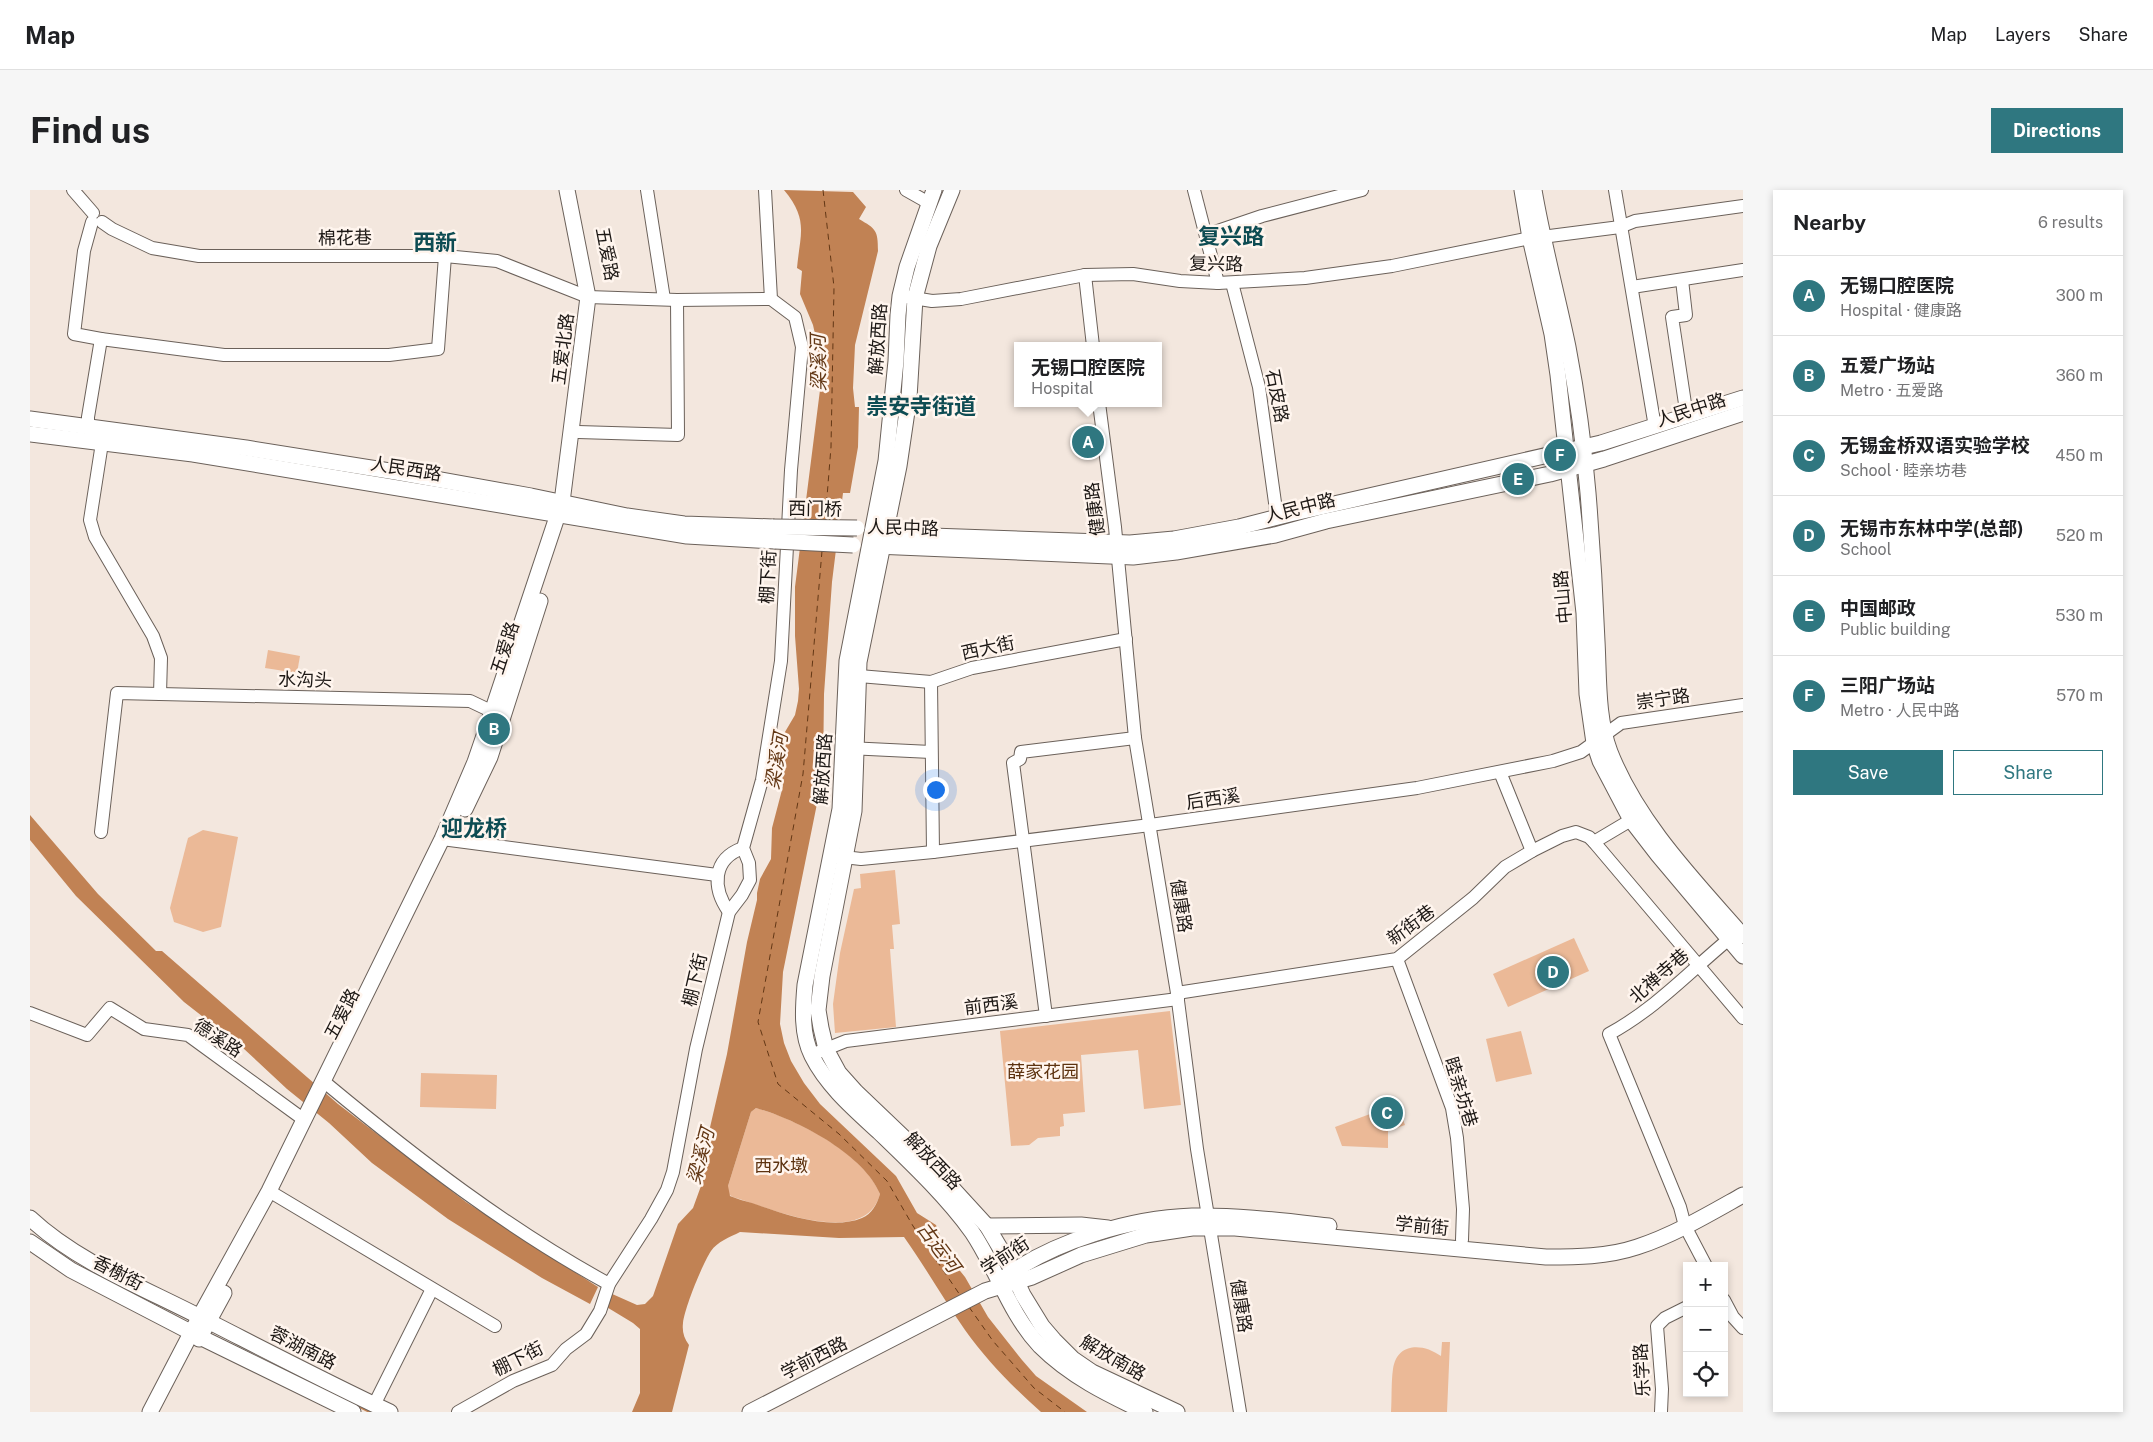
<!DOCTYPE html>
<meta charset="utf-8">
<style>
body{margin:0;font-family:"Public Sans","Noto Sans SC",sans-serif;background:#f6f6f6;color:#202124}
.controls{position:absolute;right:15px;bottom:15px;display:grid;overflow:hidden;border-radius:0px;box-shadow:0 2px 8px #0003}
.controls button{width:45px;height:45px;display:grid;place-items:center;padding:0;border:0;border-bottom:1px solid #e0e0e0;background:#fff;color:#202124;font:25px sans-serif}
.you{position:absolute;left:905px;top:599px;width:18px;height:18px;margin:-12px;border:4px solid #fff;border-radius:50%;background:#1a73e8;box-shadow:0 0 0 8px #1a73e833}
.badge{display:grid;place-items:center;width:32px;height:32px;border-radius:50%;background:#2f7780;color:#fff;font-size:16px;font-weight:700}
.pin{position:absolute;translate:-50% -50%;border:2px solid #fff;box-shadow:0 1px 5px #0006}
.popup{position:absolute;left:984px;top:152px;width:148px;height:65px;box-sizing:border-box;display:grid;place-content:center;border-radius:0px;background:#fff;filter:drop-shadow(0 1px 4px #0005);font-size:16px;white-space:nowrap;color:#757577}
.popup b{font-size:19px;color:#202124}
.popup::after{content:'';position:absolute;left:50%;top:100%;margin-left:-10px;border:10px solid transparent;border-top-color:#fff}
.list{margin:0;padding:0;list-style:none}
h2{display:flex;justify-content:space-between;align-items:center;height:65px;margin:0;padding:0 20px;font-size:21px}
h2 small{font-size:16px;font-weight:400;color:#757577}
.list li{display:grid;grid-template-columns:32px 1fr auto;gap:15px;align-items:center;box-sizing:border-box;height:80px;padding:0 20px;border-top:1px solid #e0e0e0}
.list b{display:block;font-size:19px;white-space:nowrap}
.list p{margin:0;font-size:16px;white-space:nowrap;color:#757577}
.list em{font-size:16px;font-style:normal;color:#757577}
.actions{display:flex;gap:10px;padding:15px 20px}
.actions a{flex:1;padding:11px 0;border:1px solid #2f7780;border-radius:0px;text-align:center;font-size:18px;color:#2f7780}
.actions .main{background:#2f7780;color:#fff}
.icon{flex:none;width:28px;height:28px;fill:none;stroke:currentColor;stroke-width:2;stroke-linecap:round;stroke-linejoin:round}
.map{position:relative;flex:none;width:1713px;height:1222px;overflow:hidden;border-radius:0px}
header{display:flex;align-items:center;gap:30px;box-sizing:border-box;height:70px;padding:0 25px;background:#fff;border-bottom:1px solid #e0e0e0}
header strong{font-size:24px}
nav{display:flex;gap:28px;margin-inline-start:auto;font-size:18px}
.intro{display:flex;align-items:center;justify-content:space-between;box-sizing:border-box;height:120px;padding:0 30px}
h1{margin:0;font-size:35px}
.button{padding:12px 22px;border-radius:0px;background:#2f7780;color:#fff;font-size:18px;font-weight:700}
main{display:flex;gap:30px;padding:0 30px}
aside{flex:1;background:#fff;border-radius:0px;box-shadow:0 2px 8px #0003}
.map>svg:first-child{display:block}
.green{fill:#ebb997}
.water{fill:#c18254;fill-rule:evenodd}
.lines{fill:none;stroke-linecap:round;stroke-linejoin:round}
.stream{stroke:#c18254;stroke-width:2.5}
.ferry{stroke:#633715;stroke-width:1;stroke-dasharray:6 5;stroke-linecap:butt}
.minor-casing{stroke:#6b615a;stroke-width:14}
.major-casing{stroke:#6b615a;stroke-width:17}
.minor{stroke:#fff;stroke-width:12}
.major{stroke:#fff;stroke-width:15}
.major-bridge-casing{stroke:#6b615a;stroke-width:17;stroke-linecap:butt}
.major-bridge{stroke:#fff;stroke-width:15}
.labels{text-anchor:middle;stroke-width:5;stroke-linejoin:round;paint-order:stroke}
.street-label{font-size:18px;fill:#1d1815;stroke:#fff5ee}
.park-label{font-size:18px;fill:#5d320f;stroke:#fff5ee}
.water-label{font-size:19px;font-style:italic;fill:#633715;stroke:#fff5ee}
.district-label{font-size:22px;font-weight:bold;fill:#0e4c53;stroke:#fff5ee}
</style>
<header>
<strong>Map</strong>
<nav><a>Map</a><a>Layers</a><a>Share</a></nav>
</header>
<div class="intro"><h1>Find us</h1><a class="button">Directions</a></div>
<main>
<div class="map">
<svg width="1713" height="1222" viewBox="0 0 1713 1222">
<rect width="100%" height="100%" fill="#f3e7de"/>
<g class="green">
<path d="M 238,460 L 270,466 L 267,483 L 235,478 Z"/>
<path d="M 173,640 L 208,647 L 191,737 L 173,742 L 144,732 L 140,718 L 158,648 Z"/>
<path d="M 865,680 L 870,734 L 862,735 L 864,759 L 860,759 L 866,837 L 805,843 L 803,814 L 810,763 L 824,699 L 831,698 L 830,684 Z"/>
<path d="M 1544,748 L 1559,781 L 1478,817 L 1463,784 Z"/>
<path d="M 1140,821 L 1151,915 L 1114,919 L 1108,860 L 1051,865 L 1055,922 L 1033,924 L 1034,936 L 1030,937 L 1030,946 L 1008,948 L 999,955 L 981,956 L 970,841 Z"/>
<path d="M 1491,841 L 1502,884 L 1466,892 L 1456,849 Z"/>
<path d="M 391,883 L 467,885 L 466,919 L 390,917 Z"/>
<path d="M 1367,914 L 1375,935 L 1358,941 L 1358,958 L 1312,956 L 1305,937 Z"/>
<path d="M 726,918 C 766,929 834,963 850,1004 C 835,1060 739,1018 703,1007 L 698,1004 L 698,996 L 721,922 Z"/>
<path d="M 1412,1152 L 1420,1152 L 1417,1222 L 1361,1222 C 1362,1208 1361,1193 1363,1179 C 1367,1152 1393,1153 1411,1166 Z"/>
</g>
<g class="water">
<path d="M 754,0 L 823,2 L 836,17 L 829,29 C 846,39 848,40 848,61 L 825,155 L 823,198 L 825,217 L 829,217 L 828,257 L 820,303 L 813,303 L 802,392 L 794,504 L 793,584 L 753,782 L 750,834 L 754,853 L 761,871 L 774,893 L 790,914 L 866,986 L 887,1023 L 906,1035 L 918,1066 L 935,1087 L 958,1127 L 992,1170 L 1006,1186 L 1057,1222 L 1011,1222 C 983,1197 957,1171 935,1140 C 914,1110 896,1078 874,1047 L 809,1048 L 710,1042 C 700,1047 687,1052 681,1061 C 672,1075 655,1117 653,1133 C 652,1142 654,1148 659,1155 L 642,1222 L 602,1222 L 610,1203 L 610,1139 L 603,1133 L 575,1116 L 580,1103 L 607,1115 L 615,1114 L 623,1106 L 648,1034 L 663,1018 L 671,996 L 676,973 L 678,946 L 697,864 L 717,752 L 727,710 L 727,703 L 730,689 L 741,669 L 742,638 L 753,596 L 750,561 L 752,547 L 765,525 L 768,511 L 769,499 L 765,446 L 765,397 L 790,200 L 787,153 L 783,135 L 770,104 L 772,81 L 767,78 C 770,44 779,30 754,0 ZM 726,918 C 766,929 834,964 850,1004 C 847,1014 842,1024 832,1028 C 801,1041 752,1024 722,1013 C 715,1011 707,1009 700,1006 L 698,996 L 721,922 Z"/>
<path d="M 0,625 L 68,704 L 126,761 L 132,761 L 308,914 L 436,1012 L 568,1097 L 560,1114 L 512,1088 L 418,1029 L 342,973 L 299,933 L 257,899 L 213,858 L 154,812 L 46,706 L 0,650 Z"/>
</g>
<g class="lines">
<g class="stream">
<path d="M 69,1086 L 95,1099"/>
<path d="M 326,1215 L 340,1222"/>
</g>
<g class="ferry">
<path d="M 793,0 L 804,97 L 801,257 L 795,332"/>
<path d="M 792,361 L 773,584 L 728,832 L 748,894 L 809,944 L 857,991 L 883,1036 L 930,1105"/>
<path d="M 939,1117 L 963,1151 L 1004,1198 L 1035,1222"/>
</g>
<g class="minor-casing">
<g id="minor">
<path d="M 43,0 L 63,23"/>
<path d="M 617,0 L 634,109"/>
<path d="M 876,0 L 899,13"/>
<path d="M 1164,0 L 1188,93"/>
<path d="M 1585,0 L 1625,237"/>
<path d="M 62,32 L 54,61 L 44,144 L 71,149"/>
<path d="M 72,32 L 82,39 L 122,58 L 169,66 L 415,66 L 467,71 L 558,107 L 647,110 L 741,109"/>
<path d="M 1176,45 L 1232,26 L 1332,0"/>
<path d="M 1512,47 L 1590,37 L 1605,31 L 1713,16"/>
<path d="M 1055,85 L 1063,156"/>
<path d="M 1652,90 L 1656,125 L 1642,127 L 1657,227"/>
<path d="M 1202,93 L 1229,197 L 1247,327"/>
<path d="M 1602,97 L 1713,80"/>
<path d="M 877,107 L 902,111 L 931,109 L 1055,85 L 1103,84 L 1150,91 L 1188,93 L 1275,88 L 1362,76 L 1500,48"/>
<path d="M 1069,213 L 1085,337 L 1105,548 L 1147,803 L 1167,959 L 1210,1222"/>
<path d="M 58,238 L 58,227 L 71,149 L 194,165 L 359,165 L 408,159 L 415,66"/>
<path d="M 548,242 L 648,245 L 647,110"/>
<path d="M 72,253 L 60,330 L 65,347 L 123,446 L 131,468 L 130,504"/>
<path d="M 829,486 L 901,492 L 942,478 L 1096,449"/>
<path d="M 901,492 L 903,662"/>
<path d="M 818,558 L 901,562"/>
<path d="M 1470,582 L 1502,661"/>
<path d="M 71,642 L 87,503 L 440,511 L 461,521"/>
<path d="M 412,649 L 687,685"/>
<path d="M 1564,652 L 1713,828"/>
<path d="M 805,666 L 831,669 L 903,662 L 1120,635 L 1387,598 L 1523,571 L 1551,562 L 1591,533 L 1713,515"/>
<path d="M 699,722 C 682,698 682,669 713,658"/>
<path d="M 1367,769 L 1422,918 L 1427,948 L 1433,1019 L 1432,1050"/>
<path d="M 1147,803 L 1367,769 L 1443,708 L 1475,677 L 1502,661 L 1532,646 L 1546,642 L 1559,647 L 1564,652 L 1601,630"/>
<path d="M 0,823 L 57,845 L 80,818 L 114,839 L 158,845 L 273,929"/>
<path d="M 1016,826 L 983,573 L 990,569 L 991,562 L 1105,548"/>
<path d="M 781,865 L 816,851 L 1148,809"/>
<path d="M 298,895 C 386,968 478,1039 579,1094"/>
<path d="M 239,1001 L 465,1136"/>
<path d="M 1676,1076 L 1655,1036 L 1650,1017 L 1579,844 C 1625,819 1658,783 1699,749"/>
<path d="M 1694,1110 L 1703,1127 L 1713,1138"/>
<path d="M 344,1215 L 402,1099"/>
<path d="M 428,1222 L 483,1191 L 522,1175 L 536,1159 L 556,1144 L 570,1121 L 579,1094 L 621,1029 L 637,1000 L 643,982 L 666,859 L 699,722 L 712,705 L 720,690 L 719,673 L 713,658 L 732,590 L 751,471 L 761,280 L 772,157 L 765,127 L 741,109 L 735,0"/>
<path d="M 1631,1222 L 1632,1199 L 1627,1136 L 1635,1128 L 1657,1117"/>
</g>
</g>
<g class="major-casing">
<g id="major">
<path d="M 904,0 L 877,77 L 870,106 L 868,125 L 866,171 L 856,271 L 817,471 L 810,619 L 775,795 C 773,818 771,844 782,866 C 797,896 824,919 849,942 C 881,973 916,1006 942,1042 C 967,1079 979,1123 1010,1156 C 1040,1186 1077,1204 1115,1222"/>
<path d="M 922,0 L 899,56 L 885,108 L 879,208 L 869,276 L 829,472 L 824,621 L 792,786 L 788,820 L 791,838 L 796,859 L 809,883 L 826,902 L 892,965 L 957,1036 L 976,1068 L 993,1105 L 1012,1136 L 1024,1150 L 1043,1169 L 1062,1182 L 1147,1222"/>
<path d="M 1492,0 L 1500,48 L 1522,144 L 1528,185 L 1554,423 L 1557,504 L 1564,553 L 1570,571 L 1601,630 L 1628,665 L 1713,766"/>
<path d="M 1504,0 C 1513,53 1527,104 1538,157 C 1547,204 1554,255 1558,303 C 1562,352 1565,402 1567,451 C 1569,487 1567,528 1580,562 C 1608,633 1664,690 1713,746"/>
<path d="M 0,229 L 216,258 L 366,282 L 501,306 L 597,326 L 654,334 L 743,337"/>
<path d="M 0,244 L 163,264 L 657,346 L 745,351"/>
<path d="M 848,340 L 873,345 L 1100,353 L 1144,349 L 1209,337 L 1260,324 L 1571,253 L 1713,208"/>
<path d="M 845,356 L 1103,367 L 1146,362 L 1245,345 L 1296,331 L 1520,284 L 1574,269 L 1713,223"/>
<path d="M 435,619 L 460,567 L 510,411"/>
<path d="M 0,1028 C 47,1072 114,1098 170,1127 C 233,1159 296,1192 360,1222"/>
<path d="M 957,1036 L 1051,1035 L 1078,1038"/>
<path d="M 0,1052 L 41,1080 L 170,1147 L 323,1222"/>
<path d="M 975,1087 C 1024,1051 1101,1028 1162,1026 C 1207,1025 1254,1031 1299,1036"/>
<path d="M 169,1149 L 194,1103"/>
<path d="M 120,1222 L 170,1126 L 239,1001 L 412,649 L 445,572 L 456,540 L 532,312 L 558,107 L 537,0"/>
<path d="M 720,1222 L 955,1101 L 1002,1087 L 1051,1065 L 1116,1045 L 1162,1038 L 1205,1038 L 1516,1067 C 1546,1067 1577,1067 1607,1057 C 1644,1045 1679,1024 1713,1005"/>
</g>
</g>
<use href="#minor" class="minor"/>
<use href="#major" class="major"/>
<g class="major-bridge-casing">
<g id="major-bridge">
<path d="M 743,337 L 827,338"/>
<path d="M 745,351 L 823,355"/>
</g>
</g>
<use href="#major-bridge" class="major-bridge"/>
</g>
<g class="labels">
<g class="street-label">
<text transform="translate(315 48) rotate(-1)" y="6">棉花巷</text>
<text transform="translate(577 64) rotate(79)" y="6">五爱路</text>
<text transform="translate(1186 74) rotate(1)" y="6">复兴路</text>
<text transform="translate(848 149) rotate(-86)" y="6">解放西路</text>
<text transform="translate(533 159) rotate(-83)" y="6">五爱北路</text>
<text transform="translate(1247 206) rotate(79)" y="6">石皮路</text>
<text transform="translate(1661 220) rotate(-18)" y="6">人民中路</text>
<text transform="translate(376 279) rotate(9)" y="6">人民西路</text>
<text transform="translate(1270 318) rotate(-14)" y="6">人民中路</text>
<text transform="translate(785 319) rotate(1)" y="6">西门桥</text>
<text transform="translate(1065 319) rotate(-97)" y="6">健康路</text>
<text transform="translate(873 338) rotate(2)" y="6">人民中路</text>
<text transform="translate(738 387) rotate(-87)" y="6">棚下街</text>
<text transform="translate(1533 407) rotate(-95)" y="6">中山路</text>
<text transform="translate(475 458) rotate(-72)" y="6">五爱路</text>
<text transform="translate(958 458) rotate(-12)" y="6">西大街</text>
<text transform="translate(275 490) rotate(1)" y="6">水沟头</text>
<text transform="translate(1633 509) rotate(-8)" y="6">崇宁路</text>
<text transform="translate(793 579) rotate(-86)" y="6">解放西路</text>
<text transform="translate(1183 609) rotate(-8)" y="6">后西溪</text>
<text transform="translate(1151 716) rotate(81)" y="6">健康路</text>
<text transform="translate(1381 735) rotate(-36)" y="6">新街巷</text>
<text transform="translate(1629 786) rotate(-41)" y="6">北禅寺巷</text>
<text transform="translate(665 790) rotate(-77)" y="6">棚下街</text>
<text transform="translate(961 815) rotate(-7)" y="6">前西溪</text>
<text transform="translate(312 824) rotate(-63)" y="6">五爱路</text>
<text transform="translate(188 848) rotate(33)" y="6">德溪路</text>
<text transform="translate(1431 902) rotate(73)" y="6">睦亲坊巷</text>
<text transform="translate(903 971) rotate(46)" y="6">解放西路</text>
<text transform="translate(1392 1036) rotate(6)" y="6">学前街</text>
<text transform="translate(975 1066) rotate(-33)" y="6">学前街</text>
<text transform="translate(88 1083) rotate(27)" y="6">香榭街</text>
<text transform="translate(1211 1116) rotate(81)" y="6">健康路</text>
<text transform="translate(273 1158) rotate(27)" y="6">蓉湖南路</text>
<text transform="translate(784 1168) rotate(-27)" y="6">学前西路</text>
<text transform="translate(1083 1168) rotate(30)" y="6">解放南路</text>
<text transform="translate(488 1169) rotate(-27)" y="6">棚下街</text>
<text transform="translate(1612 1180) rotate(-93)" y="6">乐学路</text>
</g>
<g class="park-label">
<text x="1013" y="888">薛家花园</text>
<text x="751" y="982">西水墩</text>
</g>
<g class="water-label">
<text transform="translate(788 173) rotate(-91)" y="7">梁溪河</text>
<text transform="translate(746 571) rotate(-81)" y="7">梁溪河</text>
<text transform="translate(670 966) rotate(-75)" y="7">梁溪河</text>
<text transform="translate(909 1057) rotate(53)" y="7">古运河</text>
</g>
<g class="district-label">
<text x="1201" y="54">复兴路</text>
<text x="405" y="60">西新</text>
<text x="891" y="224">崇安寺街道</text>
<text x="444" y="646">迎龙桥</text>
</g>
</g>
</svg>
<div class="controls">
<button>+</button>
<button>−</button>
<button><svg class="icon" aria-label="locate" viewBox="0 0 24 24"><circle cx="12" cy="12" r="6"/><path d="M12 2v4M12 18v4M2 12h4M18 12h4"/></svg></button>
</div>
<div class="you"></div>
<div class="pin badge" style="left:1058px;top:252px">A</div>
<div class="popup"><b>无锡口腔医院</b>Hospital</div>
<div class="pin badge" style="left:464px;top:539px">B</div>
<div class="pin badge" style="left:1357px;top:923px">C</div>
<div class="pin badge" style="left:1523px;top:782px">D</div>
<div class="pin badge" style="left:1488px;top:289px">E</div>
<div class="pin badge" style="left:1530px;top:265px">F</div>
</div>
<aside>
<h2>Nearby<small>6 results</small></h2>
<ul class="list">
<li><span class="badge">A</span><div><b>无锡口腔医院</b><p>Hospital · 健康路</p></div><em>300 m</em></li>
<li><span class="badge">B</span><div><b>五爱广场站</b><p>Metro · 五爱路</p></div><em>360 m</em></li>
<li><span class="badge">C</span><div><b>无锡金桥双语实验学校</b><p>School · 睦亲坊巷</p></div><em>450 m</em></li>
<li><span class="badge">D</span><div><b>无锡市东林中学(总部)</b><p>School</p></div><em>520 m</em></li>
<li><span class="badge">E</span><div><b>中国邮政</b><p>Public building</p></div><em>530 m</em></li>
<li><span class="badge">F</span><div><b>三阳广场站</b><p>Metro · 人民中路</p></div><em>570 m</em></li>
</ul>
<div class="actions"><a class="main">Save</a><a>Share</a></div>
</aside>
</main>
